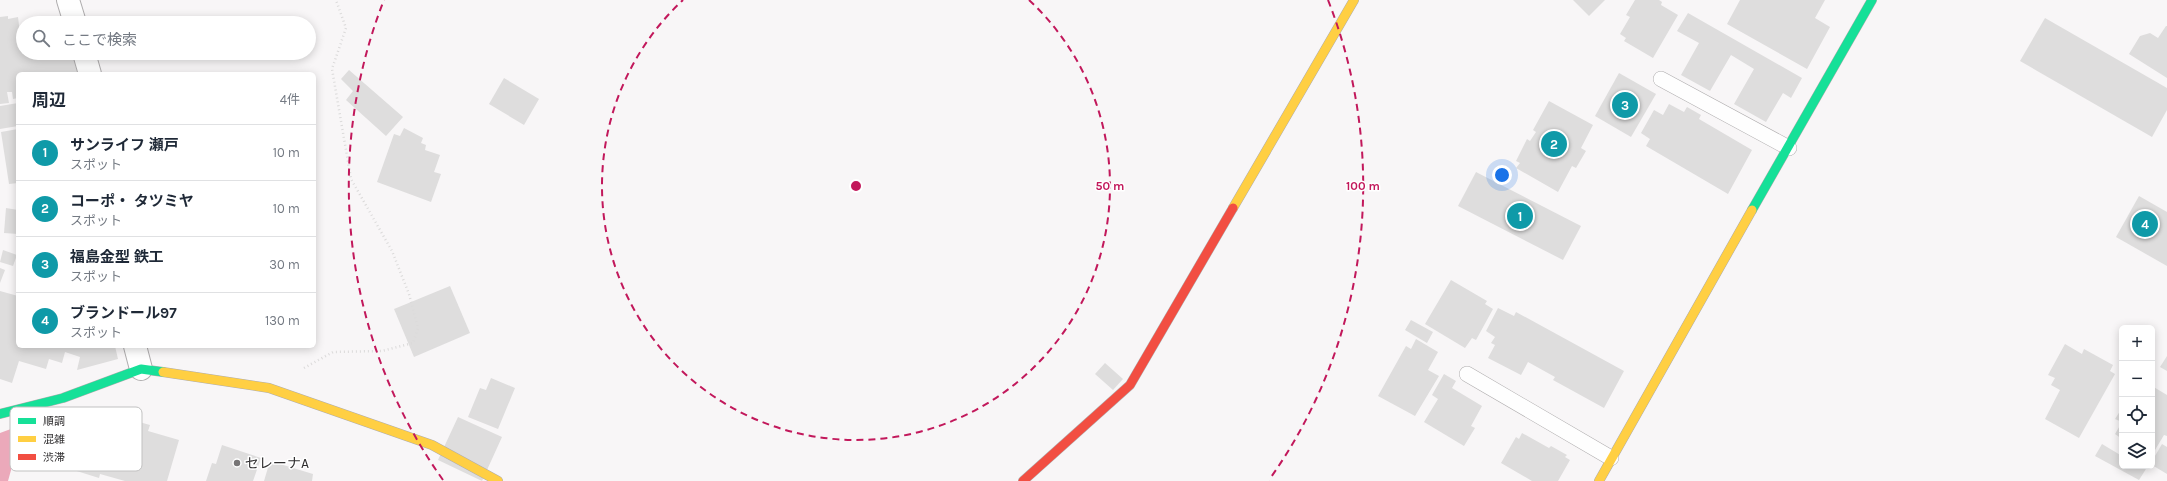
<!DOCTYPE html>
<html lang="ja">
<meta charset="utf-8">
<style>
body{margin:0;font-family:Karla,"Noto Sans JP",sans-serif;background:#f6f6f7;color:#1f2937}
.controls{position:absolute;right:12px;bottom:12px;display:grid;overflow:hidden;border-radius:6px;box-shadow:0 2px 10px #0003}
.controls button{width:36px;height:36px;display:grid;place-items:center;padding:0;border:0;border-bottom:1px solid #e0e1e3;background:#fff;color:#1f2937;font:20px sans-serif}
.you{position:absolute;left:1502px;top:175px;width:14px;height:14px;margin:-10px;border:3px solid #fff;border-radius:50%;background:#1a73e8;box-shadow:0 0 0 6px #1a73e833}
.badge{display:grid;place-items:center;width:26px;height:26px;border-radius:50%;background:#7c3aed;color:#fff;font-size:13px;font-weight:700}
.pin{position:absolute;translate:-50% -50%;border:2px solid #fff;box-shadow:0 1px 4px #0006}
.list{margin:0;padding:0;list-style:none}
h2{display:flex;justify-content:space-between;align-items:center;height:52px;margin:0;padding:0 16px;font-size:17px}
h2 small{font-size:13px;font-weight:400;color:#747a83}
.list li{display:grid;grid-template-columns:26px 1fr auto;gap:12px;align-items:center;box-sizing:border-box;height:56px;padding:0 16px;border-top:1px solid #e0e1e3}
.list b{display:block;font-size:15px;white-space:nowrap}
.list p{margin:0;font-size:13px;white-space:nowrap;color:#747a83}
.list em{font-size:13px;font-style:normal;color:#747a83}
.icon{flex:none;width:22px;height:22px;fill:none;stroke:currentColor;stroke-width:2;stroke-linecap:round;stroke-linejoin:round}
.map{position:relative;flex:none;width:2167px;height:481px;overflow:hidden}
.search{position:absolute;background:#fff;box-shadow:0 2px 10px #0003;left:16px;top:16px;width:300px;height:44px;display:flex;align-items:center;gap:10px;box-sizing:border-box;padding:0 14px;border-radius:22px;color:#747a83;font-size:15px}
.panel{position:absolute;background:#fff;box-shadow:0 2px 10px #0003;left:16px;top:72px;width:300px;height:276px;border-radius:6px}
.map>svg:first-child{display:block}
.water{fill:#eba9ba}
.building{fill:#dedddd}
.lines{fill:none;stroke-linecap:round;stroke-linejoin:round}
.lane-casing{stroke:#afadae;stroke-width:16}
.street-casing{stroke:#afadae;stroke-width:24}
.fast-casing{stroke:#afadae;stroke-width:10}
.slow-casing{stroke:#afadae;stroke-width:10}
.jam-casing{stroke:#afadae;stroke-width:10}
.path{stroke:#dbdada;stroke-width:2.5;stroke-dasharray:1 3;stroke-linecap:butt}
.lane{stroke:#fefefe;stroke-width:15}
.street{stroke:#fefefe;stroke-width:22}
.fast{stroke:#16e098;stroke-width:9}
.slow{stroke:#ffcf43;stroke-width:9}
.jam{stroke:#f24e42;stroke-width:9}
.ring{fill:none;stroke:#c2185b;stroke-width:2;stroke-dasharray:7 5}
.poi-dot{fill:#777576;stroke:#fff;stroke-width:1.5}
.labels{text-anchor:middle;stroke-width:3;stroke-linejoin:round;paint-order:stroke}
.poi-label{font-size:14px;fill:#312f30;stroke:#fff;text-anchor:start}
.key{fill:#fff;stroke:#c1c1c1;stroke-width:1}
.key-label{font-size:11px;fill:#312f30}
.centre{fill:#c2185b;stroke:#fff;stroke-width:2}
.ring-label{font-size:12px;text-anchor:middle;font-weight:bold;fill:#c2185b;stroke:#fff;stroke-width:3;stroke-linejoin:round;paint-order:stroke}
</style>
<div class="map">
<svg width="2167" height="481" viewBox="0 0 2167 481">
<rect width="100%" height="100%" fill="#f8f6f7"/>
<path class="water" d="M 27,423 L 31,433 L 16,452 L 8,481 L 0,481 L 0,433 Z"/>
<g class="building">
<path d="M 1573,0 L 1605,0 L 1589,16 Z"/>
<path d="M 1635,0 L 1659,0 L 1662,2 L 1661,5 L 1678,15 L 1653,58 L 1624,41 L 1626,38 L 1620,34 L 1630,17 L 1626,15 Z"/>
<path d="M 1740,0 L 1825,0 L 1815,18 L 1830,27 L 1807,69 L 1727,24 Z"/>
<path d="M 1688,13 L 1802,78 L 1791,98 L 1783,93 L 1766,122 L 1734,104 L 1754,69 L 1731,55 L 1710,91 L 1681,75 L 1699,43 L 1677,31 Z"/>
<path d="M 8,16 L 8,19 L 18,17 L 21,41 L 23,41 L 23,53 L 75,53 L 84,74 L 18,74 L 18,98 L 13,99 L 12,92 L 7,92 L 9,103 L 0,104 L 0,17 Z"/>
<path d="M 2045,18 L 2167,88 L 2167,110 L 2152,137 L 2020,61 Z"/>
<path d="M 2166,26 L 2167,26 L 2167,78 L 2129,54 L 2140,36 L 2150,33 L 2158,38 Z"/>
<path d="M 349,70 L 403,117 L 386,136 L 346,100 L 353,91 L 341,79 Z"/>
<path d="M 1619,73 L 1656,94 L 1631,137 L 1595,116 Z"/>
<path d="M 504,78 L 539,99 L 524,125 L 489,104 Z"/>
<path d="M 1549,101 L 1593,125 L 1581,148 L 1586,151 L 1576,168 L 1572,166 L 1558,192 L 1516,168 L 1520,163 L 1516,161 L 1527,139 L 1530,141 L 1536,132 L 1533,130 Z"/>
<path d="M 18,103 L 18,126 L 0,129 L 0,106 Z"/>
<path d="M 1669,104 L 1684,112 L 1687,107 L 1701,115 L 1699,119 L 1752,150 L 1728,194 L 1646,146 L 1650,139 L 1641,133 L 1654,110 L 1663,115 Z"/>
<path d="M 404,128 L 423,138 L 421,143 L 426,145 L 425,150 L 440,155 L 434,172 L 441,174 L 431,202 L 377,182 L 394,134 L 400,136 Z"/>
<path d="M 18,129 L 18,183 L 9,184 L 1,132 Z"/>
<path d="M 1476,172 L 1581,226 L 1563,260 L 1458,206 Z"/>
<path d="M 2139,196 L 2167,212 L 2167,266 L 2116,237 Z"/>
<path d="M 6,208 L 18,210 L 18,234 L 4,233 Z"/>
<path d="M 3,250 L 17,255 L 13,266 L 0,262 Z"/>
<path d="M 0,268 L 5,270 L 0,283 Z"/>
<path d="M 1451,280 L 1487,301 L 1485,304 L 1493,309 L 1476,340 L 1472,338 L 1465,348 L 1425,324 Z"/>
<path d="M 450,286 L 470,333 L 414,357 L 394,309 Z"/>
<path d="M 0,291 L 18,296 L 18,346 L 115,346 L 118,359 L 77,370 L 80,357 L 65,352 L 62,363 L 49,359 L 46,369 L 19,361 L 12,383 L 0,379 Z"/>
<path d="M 1498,308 L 1514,316 L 1516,312 L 1624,371 L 1604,408 L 1553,380 L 1555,377 L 1528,362 L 1521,375 L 1488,358 L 1495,345 L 1491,343 L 1495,337 L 1486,331 Z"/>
<path d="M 1411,320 L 1433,332 L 1427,343 L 1405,330 Z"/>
<path d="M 1416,339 L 1438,352 L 1428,370 L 1439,376 L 1415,416 L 1378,396 L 1406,346 L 1411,349 Z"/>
<path d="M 2065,344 L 2082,354 L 2084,349 L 2113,365 L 2110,371 L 2115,374 L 2079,438 L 2045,419 L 2060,390 L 2051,385 L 2055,378 L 2048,375 Z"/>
<path d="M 2167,356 L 2167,371 L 2160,367 Z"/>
<path d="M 1105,363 L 1123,379 L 1113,390 L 1095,374 Z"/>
<path d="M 1444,374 L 1456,381 L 1452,388 L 1482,406 L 1471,426 L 1475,428 L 1464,446 L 1424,422 L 1438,399 L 1432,395 Z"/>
<path d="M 491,378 L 515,388 L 498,429 L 468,417 L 480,388 L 486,390 Z"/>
<path d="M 2152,386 L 2167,395 L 2167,436 L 2164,435 L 2152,455 Z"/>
<path d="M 2122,408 L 2122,439 L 2115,434 L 2122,422 L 2115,419 Z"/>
<path d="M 458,417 L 502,437 L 482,481 L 438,460 Z"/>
<path d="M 125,418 L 150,425 L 148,431 L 179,440 L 167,481 L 125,481 L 100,474 L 99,478 L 67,468 L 73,450 L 85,453 L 91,432 L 102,435 L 106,419 L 123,424 Z"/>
<path d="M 1522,433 L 1549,448 L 1551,446 L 1567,455 L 1565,457 L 1570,460 L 1558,481 L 1532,481 L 1501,463 L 1516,437 L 1519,439 Z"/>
<path d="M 2102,444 L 2122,456 L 2122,466 L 2140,466 L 2146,469 L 2139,480 L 2095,456 Z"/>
<path d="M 2162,444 L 2167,447 L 2167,474 L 2152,465 L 2152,461 Z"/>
<path d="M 222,445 L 261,458 L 253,481 L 206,481 L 212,463 L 216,464 Z"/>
<path d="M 270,461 L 313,474 L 312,481 L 264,481 Z"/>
</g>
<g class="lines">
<g class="lane-casing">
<g id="lane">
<path d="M 1661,79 L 1789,148"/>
<path d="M 1467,374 L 1611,458"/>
</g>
</g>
<g class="street-casing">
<g id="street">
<path d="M 68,0 L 75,23"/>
<path d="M 84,53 L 90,74"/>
<path d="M 135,346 L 141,369"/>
</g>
</g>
<g class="fast-casing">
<g id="fast">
<path d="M 1752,210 L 1872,0"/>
<path d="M 0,414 L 63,398 L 141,369 L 163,372"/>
</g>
</g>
<g class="slow-casing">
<g id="slow">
<path d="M 1233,208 L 1354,0"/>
<path d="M 163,372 L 269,388 L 432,445 L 498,481"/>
<path d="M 1599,481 L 1752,210"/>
</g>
</g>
<g class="jam-casing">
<path id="jam" d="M 1023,481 L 1130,385 L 1233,208"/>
</g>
<path class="path" d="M 304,368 L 333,352 L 382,351 L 413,343 L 418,328 L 409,294 L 392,251 L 351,179 L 332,69 L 346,28 L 336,0"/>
<use href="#lane" class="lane"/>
<use href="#street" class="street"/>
<use href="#fast" class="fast"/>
<use href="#slow" class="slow"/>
<use href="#jam" class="jam"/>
</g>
<g class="ring">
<path d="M1029 0A254 254 0 1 1 683 0"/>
<path d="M443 480A507 507 0 0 1 384 0M1328 0A507 507 0 0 1 1269 480"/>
</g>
<circle class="poi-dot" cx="237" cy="463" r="4"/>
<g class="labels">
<g class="poi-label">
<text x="245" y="468">セレーナA</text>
</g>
</g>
<rect x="10" y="407" width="132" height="64" rx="6" class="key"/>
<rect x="18" y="418" width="18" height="6" fill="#16e098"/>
<rect x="18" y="436" width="18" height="6" fill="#ffcf43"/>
<rect x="18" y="454" width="18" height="6" fill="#f24e42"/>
<g class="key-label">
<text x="43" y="425">順調</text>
<text x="43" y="443">混雑</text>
<text x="43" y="461">渋滞</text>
</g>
<circle cx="856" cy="186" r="6" class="centre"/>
<g class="ring-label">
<text x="1110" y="190">50 m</text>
<text x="1363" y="190">100 m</text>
</g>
</svg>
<div class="controls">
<button>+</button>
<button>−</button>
<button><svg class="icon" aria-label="locate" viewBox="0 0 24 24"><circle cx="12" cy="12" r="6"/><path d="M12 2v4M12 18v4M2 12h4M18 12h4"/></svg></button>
<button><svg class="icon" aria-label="layers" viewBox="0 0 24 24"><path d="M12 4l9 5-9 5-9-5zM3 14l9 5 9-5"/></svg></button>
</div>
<div class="you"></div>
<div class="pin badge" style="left:1520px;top:216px;background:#0f9aa8">1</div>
<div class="pin badge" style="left:1554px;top:144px;background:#0f9aa8">2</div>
<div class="pin badge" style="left:1625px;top:105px;background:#0f9aa8">3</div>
<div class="pin badge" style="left:2145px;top:224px;background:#0f9aa8">4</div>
<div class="search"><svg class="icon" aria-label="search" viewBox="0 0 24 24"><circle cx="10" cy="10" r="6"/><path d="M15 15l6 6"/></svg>ここで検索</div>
<section class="panel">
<h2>周辺<small>4件</small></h2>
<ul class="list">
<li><span class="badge" style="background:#0f9aa8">1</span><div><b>サンライフ 瀬戸</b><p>スポット</p></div><em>10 m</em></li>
<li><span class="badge" style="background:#0f9aa8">2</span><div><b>コーポ・ タツミヤ</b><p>スポット</p></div><em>10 m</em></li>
<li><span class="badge" style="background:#0f9aa8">3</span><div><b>福島金型 鉄工</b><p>スポット</p></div><em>30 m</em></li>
<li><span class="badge" style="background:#0f9aa8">4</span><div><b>ブランドール97</b><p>スポット</p></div><em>130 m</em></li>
</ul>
</section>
</div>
